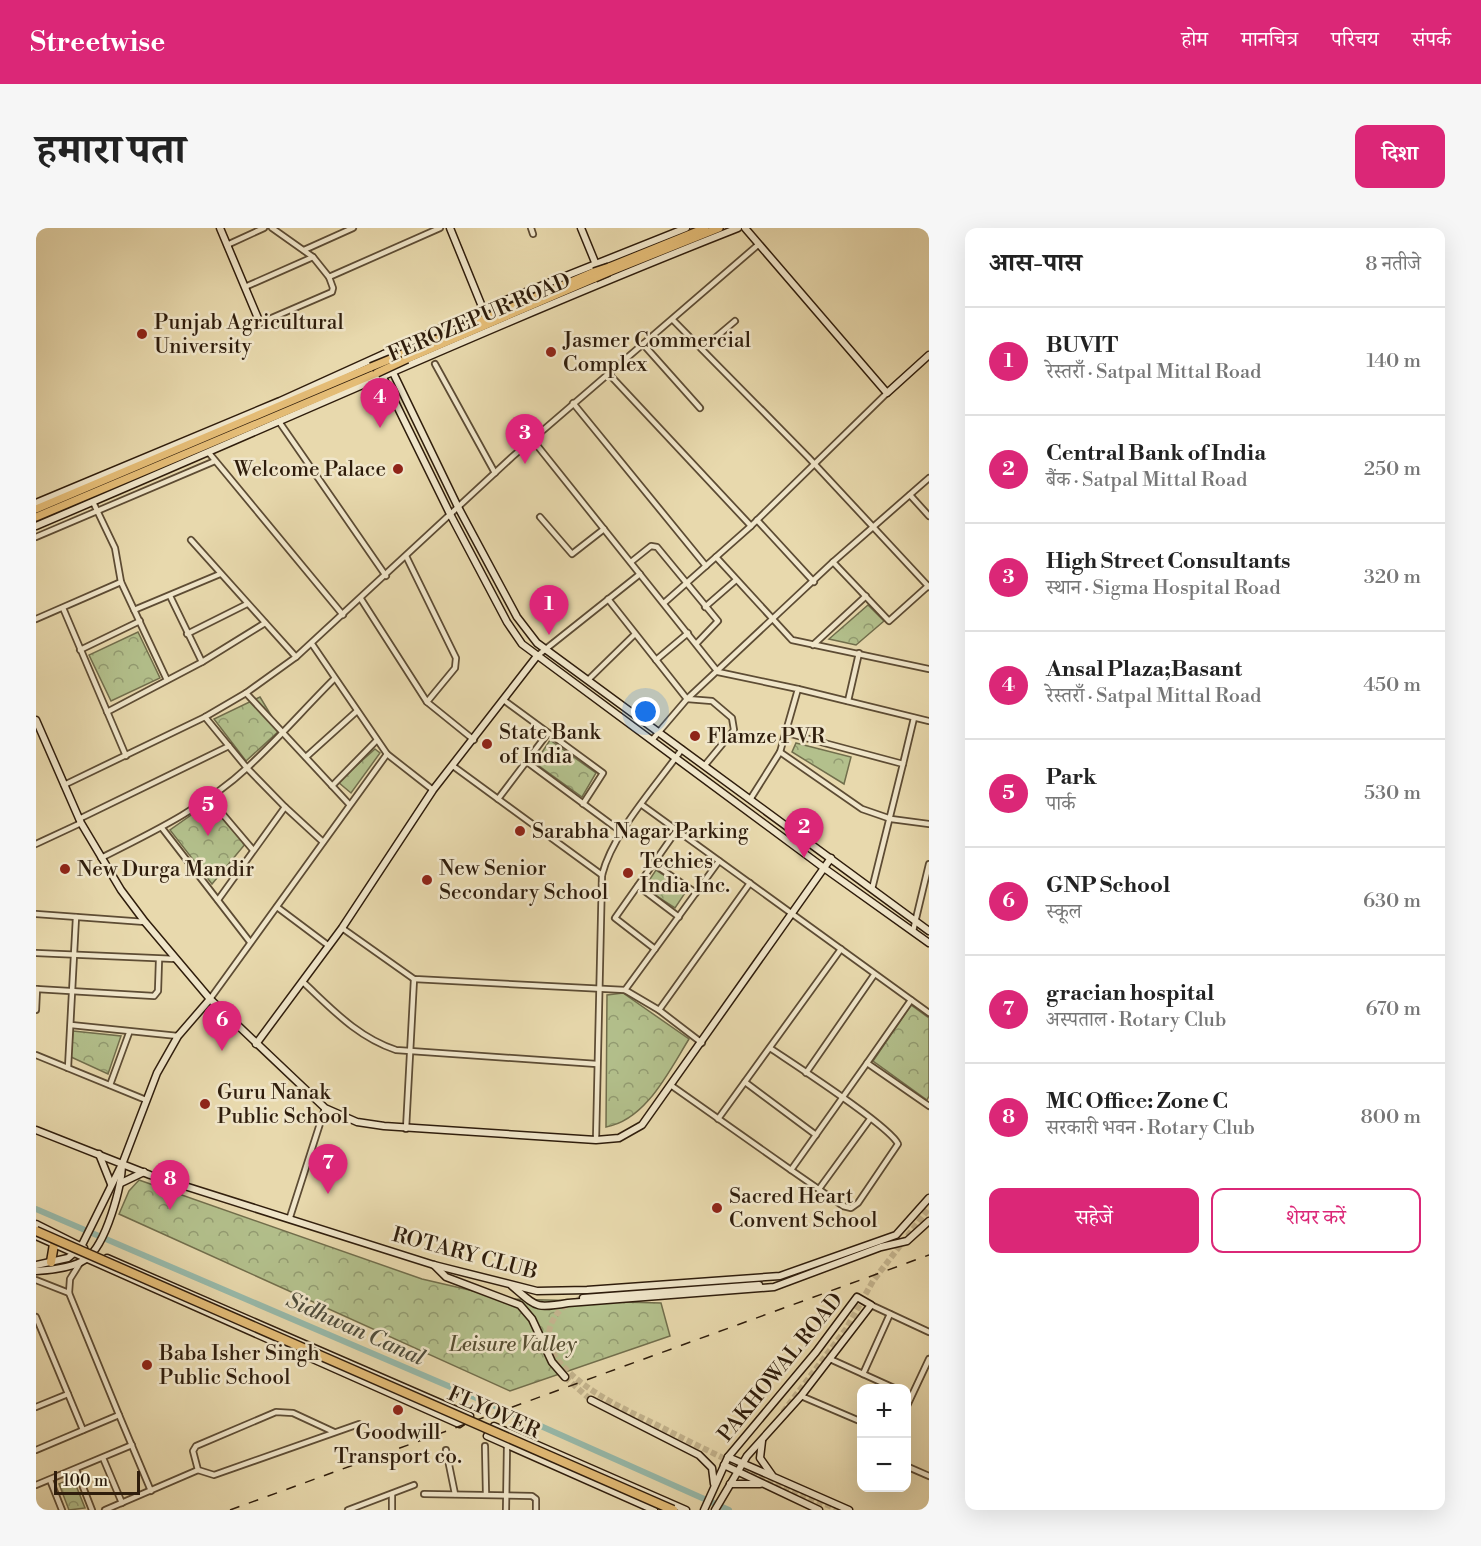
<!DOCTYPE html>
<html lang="hi">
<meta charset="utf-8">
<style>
body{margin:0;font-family:"Libre Bodoni","Noto Serif Devanagari",serif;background:#f6f6f6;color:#222}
.controls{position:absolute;right:18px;bottom:18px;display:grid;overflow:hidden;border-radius:12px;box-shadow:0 6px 24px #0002}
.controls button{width:54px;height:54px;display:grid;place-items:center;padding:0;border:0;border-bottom:2px solid #e0e0e0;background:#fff;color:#222;font:30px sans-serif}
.scale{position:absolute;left:18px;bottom:15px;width:86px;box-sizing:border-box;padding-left:6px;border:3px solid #2f1d0c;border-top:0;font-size:16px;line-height:21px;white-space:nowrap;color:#2f1d0c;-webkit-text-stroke:4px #f0e6ca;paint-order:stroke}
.you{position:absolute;left:610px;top:484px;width:21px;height:21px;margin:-15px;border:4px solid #fff;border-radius:50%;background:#1a73e8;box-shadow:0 0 0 9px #1a73e833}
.badge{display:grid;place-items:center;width:39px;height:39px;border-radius:50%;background:#db2777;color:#fff;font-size:20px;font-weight:700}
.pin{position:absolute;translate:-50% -50px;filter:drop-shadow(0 2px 3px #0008)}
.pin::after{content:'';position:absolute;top:32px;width:21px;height:18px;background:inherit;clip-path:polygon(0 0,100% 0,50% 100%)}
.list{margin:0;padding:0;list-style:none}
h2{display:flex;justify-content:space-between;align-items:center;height:78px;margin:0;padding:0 24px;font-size:26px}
h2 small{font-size:20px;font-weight:400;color:#767676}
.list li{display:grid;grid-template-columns:39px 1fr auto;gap:18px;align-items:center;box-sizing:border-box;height:108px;padding:0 24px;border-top:2px solid #e0e0e0}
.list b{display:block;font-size:22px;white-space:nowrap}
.list p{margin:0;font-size:20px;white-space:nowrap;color:#767676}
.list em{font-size:20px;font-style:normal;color:#767676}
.actions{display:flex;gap:12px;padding:18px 24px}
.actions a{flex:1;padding:14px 0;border:2px solid #db2777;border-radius:12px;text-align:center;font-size:21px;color:#db2777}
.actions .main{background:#db2777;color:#fff}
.map{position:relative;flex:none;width:893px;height:1282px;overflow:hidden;border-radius:12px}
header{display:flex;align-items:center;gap:36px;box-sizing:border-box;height:84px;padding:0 30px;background:#db2777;color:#fff}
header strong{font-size:28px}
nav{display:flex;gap:33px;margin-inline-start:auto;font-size:21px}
.intro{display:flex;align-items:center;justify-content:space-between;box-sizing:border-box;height:144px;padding:0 36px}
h1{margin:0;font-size:42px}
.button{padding:15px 27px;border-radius:12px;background:#db2777;color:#fff;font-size:21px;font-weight:700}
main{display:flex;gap:36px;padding:0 36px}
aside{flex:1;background:#fff;border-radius:12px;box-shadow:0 6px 24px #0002}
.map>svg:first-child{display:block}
.forest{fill:url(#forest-crowns);stroke:#716e4c;stroke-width:1.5}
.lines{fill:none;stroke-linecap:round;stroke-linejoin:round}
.canal{stroke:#97baab;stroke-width:6}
.secondary-tunnel{stroke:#c3b38d;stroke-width:6;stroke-dasharray:6 3;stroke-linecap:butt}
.street-casing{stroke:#5d4c34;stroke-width:8}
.secondary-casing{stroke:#2f1d0c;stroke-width:9}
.primary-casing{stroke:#2f1d0c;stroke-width:10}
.highway-casing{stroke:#2f1d0c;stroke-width:11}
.street{stroke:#f0e6ca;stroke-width:4.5}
.secondary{stroke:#f0e6ca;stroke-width:6}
.primary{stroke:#e4bc76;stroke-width:7}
.highway{stroke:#e4bc76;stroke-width:8}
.rail{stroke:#2f1d0c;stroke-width:1.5;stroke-dasharray:10 10;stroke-linecap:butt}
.primary-bridge-casing{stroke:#2f1d0c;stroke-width:10;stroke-linecap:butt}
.highway-bridge-casing{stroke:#2f1d0c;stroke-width:11;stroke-linecap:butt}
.primary-bridge{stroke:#e4bc76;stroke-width:7}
.highway-bridge{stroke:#e4bc76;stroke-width:8}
.poi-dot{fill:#8f2418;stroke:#f0e6ca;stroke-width:2}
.labels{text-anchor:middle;stroke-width:5;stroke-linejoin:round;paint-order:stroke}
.street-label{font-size:21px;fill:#2f1d0c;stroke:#f0e6ca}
.poi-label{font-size:21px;fill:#2f1d0c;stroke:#f0e6ca;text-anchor:start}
.park-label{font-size:21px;font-style:italic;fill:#574e32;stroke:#f0e6ca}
.water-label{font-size:22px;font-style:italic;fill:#4e4c3c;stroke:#f0e6ca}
</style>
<header>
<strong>Streetwise</strong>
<nav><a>होम</a><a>मानचित्र</a><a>परिचय</a><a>संपर्क</a></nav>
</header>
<div class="intro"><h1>हमारा पता</h1><a class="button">दिशा</a></div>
<main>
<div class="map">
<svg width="893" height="1282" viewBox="0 0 893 1282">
<defs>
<pattern id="forest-crowns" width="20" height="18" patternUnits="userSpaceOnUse" patternTransform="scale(1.5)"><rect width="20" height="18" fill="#b3c08c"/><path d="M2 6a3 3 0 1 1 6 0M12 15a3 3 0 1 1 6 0" fill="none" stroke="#929b71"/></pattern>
</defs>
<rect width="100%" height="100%" fill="#e8d9ad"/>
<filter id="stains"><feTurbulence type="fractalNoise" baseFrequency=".00333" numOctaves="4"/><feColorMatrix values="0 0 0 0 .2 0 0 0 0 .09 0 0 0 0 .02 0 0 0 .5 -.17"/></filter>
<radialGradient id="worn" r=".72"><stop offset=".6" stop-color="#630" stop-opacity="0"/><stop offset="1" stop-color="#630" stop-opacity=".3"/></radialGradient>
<g class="forest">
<path d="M 832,377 L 848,393 L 820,417 L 793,411 Z"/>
<path d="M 102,404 L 124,450 L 75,473 L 53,427 Z"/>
<path d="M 224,469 L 244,502 L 210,533 L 178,491 Z"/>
<path d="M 514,512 L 560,545 L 546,569 L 499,535 Z"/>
<path d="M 760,515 L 815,529 L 808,556 L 756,524 Z"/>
<path d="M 339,521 L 344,525 L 315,565 L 302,554 Z"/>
<path d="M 175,573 L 210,615 L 176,656 L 134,602 Z"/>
<path d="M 620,642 L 651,662 L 639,680 L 608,660 Z"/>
<path d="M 587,765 L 653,811 C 633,843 610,892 570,899 L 571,767 Z"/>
<path d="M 875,777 L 893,790 L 893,868 L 891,872 L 837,833 Z"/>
<path d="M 37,803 L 85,808 L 72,846 L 35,829 Z"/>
<path d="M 103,952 L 386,1051 L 472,1071 L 625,1075 L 634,1108 L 474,1163 L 83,986 L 93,963 Z"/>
<path d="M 37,1250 L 49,1280 L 33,1282 L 23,1256 Z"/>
</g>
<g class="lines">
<path class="canal" d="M 0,981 L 489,1191 L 693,1282"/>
<g class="secondary-tunnel">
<path d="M 547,1070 C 531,1075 524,1079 516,1094 C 509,1108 515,1125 525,1136 C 550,1164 588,1181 621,1197 C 681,1228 741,1256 803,1282"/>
<path d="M 529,1149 L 555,1172"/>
<path d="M 747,1184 L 810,1101 L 837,1053 L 893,980"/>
</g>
<g class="street-casing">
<g id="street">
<path d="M 236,0 L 277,29 L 293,49 L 404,0"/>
<path d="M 495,0 L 497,6"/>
<path d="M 191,17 L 228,0"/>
<path d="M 268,22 L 317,0"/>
<path d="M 209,59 L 277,29"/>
<path d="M 637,92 L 772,229 L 893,359"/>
<path d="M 224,95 L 296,64 L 297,60 L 293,49"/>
<path d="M 607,116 L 664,180"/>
<path d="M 666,121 L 699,93"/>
<path d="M 399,136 L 459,245"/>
<path d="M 572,145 L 715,298"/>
<path d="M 537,175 L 670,338"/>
<path d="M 244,195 L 350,348"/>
<path d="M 496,211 L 682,444 L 762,461 L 744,524 L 715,570"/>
<path d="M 173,225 L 307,387"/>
<path d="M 874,267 L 893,288"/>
<path d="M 57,274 L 79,320 L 85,354 L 131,452"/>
<path d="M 504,289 L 536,326 L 568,301"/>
<path d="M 721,292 L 778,354"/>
<path d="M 0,309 L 179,233"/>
<path d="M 155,312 L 260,429"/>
<path d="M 370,328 L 420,430 L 419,440 L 391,474"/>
<path d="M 680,329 L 756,412 L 893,441"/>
<path d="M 595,334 L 615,318 L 621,319 L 682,393 L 661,415"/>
<path d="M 797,334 L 853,393 L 892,358"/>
<path d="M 134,368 L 166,434"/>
<path d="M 325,371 L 391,474 L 438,512"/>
<path d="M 572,371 L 651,471 L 676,473 L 696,490 L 698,502 L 669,537"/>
<path d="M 628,375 L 715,298 L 851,165"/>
<path d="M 669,379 L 700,352"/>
<path d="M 27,380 L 90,528"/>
<path d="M 98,382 L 184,346"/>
<path d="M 0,391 L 85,354"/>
<path d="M 151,406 L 211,376"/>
<path d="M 276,416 L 351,526"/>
<path d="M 777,417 L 830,368"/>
<path d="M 44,422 L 104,393"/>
<path d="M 501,428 L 604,346"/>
<path d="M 620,432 L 652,405"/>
<path d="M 552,452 L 598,407"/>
<path d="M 762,461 L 893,493"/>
<path d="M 210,465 L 313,576"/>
<path d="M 469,473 L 567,545 L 547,576"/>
<path d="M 812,473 L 823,425"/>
<path d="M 71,484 L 166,434 L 229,395"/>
<path d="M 169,489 L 211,540 L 249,579"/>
<path d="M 751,505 L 867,536 L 836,661"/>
<path d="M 616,512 L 651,471 L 797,334 L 893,250"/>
<path d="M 744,524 L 826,581 L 855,591 L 893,596"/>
<path d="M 270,529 L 321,483"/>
<path d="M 491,534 L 587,605"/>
<path d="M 867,536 L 878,490"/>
<path d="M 417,538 L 566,647"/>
<path d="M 28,557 L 169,489 L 210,465 L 260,429 L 476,229 L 723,16"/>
<path d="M 296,558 L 340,513"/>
<path d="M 173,570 L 217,622"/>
<path d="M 462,571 L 512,505"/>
<path d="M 606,577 L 893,785"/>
<path d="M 43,591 L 193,518"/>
<path d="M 126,600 L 214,714"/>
<path d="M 641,602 L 579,690 L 619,721 L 683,633"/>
<path d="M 0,616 L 45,595"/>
<path d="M 65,630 C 117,604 169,579 212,539 C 242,511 269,480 298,451"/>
<path d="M 618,636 L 660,665"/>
<path d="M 602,658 L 643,689"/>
<path d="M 182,672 L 249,579 L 287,614"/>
<path d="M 241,679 L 293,718"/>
<path d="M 0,686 L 109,694"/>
<path d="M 306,700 L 378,751 L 589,762 L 623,782 L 666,815"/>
<path d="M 877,703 L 893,636"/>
<path d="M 0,725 L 140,731"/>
<path d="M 267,754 C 296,781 321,809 360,822 L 561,836"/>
<path d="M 0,761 L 118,768 L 122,763 L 123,732"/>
<path d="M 589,762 L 619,721"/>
<path d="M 174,771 L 351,526 L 397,562"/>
<path d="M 875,772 L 831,835 L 893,878"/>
<path d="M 0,782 L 1,761"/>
<path d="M 623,782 L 714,655"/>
<path d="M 35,797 L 142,808"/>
<path d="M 734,820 C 756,835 854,898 862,916 L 822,975 L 815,980 L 807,978 L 755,942"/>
<path d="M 0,827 L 110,872"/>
<path d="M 32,840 L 40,689"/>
<path d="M 770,845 L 838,747"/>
<path d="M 709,854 L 780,907"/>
<path d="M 74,857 L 93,805"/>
<path d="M 636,858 L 755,942 L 831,835"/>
<path d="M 682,891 L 805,721"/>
<path d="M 370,901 L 378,751"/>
<path d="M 560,912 L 566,647 C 577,604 620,558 646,521"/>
<path d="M 783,961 L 834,891"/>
<path d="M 254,989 L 289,880"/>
<path d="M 0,1052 L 33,1065"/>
<path d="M 835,1077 L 893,1104"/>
<path d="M 0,1089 L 47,1202"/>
<path d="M 794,1131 L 858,1160"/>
<path d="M 827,1146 L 854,1086"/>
<path d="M 765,1168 L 826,1194"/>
<path d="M 0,1179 L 32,1166"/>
<path d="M 870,1180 L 893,1131"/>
<path d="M 83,1187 L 115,1263"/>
<path d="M 298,1204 L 257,1185 L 240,1184 L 160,1218 L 157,1223 L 162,1242 L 178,1247 L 323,1196"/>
<path d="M 449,1218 L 450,1266"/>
<path d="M 0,1222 L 83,1187 L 33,1065 L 34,1051 L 44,1035"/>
<path d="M 410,1222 L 419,1266"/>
<path d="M 67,1230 L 86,1275"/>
<path d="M 870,1238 L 893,1248"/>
<path d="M 40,1241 L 56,1282"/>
<path d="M 14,1252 L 26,1282"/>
<path d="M 0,1257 L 96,1217"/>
<path d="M 388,1266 L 496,1268 L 500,1271 L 500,1282"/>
<path d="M 69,1282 L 162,1242"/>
<path d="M 312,1282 L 378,1257"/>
<path d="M 356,1282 L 356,1266"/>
<path d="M 470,1282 L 471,1218"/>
</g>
</g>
<g class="secondary-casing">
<g id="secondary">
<path d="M 184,0 L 224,95"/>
<path d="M 414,0 L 447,81"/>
<path d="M 545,0 L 561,39"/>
<path d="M 709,0 L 851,165 L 893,127"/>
<path d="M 348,126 L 422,279 L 481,389 L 501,415 L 893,703"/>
<path d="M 338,131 L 414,286 L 471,394 L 486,416 L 788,640 L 893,715"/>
<path d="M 0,275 L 244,173 L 447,81 L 650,0"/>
<path d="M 0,298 C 234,199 466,93 702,0"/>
<path d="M 0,492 L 45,595 L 85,662 L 109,694 L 174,771 L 289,880 L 321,894 L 348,898 L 560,912 L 583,910 L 606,897 L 795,630"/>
<path d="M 220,816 L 306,700 L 397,562 L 501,428"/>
<path d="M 0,902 L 114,947 L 398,1037 L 501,1063 L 551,1062 L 744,1048 L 860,1007 L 893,970"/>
<path d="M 63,926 L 75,956"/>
<path d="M 85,955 L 108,944"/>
<path d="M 0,996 L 48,1020"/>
<path d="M 0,1008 L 423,1196 L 434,1188 L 71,1030"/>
<path d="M 0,1037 L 32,1030 L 45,1019 L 87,934 L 121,845 L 142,808 L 174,771"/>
<path d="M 398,1037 L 410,1049 L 484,1077 L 496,1091 L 516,1134 L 529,1149"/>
<path d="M 0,1043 C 16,1042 37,1040 50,1031 C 70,1017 86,958 86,935"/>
<path d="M 476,1058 C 501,1079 499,1081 532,1075 L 738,1059 L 845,1019 L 871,1013 L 893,993"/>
<path d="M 547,1070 L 723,1057"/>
<path d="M 555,1172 L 663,1227 L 676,1240 L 678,1256"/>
<path d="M 726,1213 L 724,1230 L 736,1247"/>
<path d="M 692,1229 L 813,1282"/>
<path d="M 688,1237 L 783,1282"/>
<path d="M 694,1256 L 724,1256"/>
<path d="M 618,1282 L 451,1208 L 458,1198 L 650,1282"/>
<path d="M 668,1282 L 692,1229 L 780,1124 L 821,1069 L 835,1077 L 765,1168 L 711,1228 L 679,1282"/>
</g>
</g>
<g class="primary-casing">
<g id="primary">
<path d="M 573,39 L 669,0"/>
<path d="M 573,44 L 683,0"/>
<path d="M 357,130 L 558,44"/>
<path d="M 371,131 L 559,50"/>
<path d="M 0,281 L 335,139"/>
<path d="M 0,289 L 341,145"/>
</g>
</g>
<g class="highway-casing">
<path id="highway" d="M 15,1034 L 18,1016"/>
</g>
<use href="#street" class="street"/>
<use href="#secondary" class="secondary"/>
<use href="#primary" class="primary"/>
<use href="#highway" class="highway"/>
<path class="rail" d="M 194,1282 L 893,1027"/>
<g class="primary-bridge-casing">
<g id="primary-bridge">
<path d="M 558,44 L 573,39"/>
<path d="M 559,50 L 573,44"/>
<path d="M 335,139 L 357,130"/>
<path d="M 341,145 L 371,131"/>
</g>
</g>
<g class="highway-bridge-casing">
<path id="highway-bridge" d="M 0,1003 L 637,1282"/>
</g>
<use href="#primary-bridge" class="primary-bridge"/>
<use href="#highway-bridge" class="highway-bridge"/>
</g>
<g class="poi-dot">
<circle cx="106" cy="106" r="6"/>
<circle cx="515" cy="124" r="6"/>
<circle cx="362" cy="241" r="6"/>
<circle cx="659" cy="508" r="6"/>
<circle cx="451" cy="516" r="6"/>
<circle cx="484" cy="603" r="6"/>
<circle cx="29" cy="641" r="6"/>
<circle cx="592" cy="645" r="6"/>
<circle cx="391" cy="652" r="6"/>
<circle cx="169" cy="876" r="6"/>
<circle cx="681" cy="980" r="6"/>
<circle cx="111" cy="1137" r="6"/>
<circle cx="362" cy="1182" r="6"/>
</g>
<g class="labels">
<g class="street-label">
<text transform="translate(443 89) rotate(-23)" y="7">FEROZEPUR ROAD</text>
<text transform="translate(429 1025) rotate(15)" y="7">ROTARY CLUB</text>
<text transform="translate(744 1139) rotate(-51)" y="7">PAKHOWAL ROAD</text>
<text transform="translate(458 1184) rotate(24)" y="7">FLYOVER</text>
</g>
<g class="poi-label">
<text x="118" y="101">Punjab Agricultural<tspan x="118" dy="24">University</tspan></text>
<text x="527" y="119">Jasmer Commercial<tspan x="527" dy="24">Complex</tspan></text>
<text x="350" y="248" text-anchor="end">Welcome Palace</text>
<text x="463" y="511">State Bank<tspan x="463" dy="24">of India</tspan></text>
<text x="671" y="515">Flamze PVR</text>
<text x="496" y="610">Sarabha Nagar Parking</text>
<text x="604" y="640">Techies<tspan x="604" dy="24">India Inc.</tspan></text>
<text x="403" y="647">New Senior<tspan x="403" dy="24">Secondary School</tspan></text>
<text x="41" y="648">New Durga Mandir</text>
<text x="181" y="871">Guru Nanak<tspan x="181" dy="24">Public School</tspan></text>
<text x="693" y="975">Sacred Heart<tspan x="693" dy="24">Convent School</tspan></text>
<text x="123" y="1132">Baba Isher Singh<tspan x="123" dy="24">Public School</tspan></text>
<text x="362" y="1211" text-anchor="middle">Goodwill<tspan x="362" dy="24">Transport co.</tspan></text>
</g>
<g class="park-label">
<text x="477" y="1123">Leisure Valley</text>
</g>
<g class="water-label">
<text transform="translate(320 1100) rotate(24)" y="8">Sidhwan Canal</text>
</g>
</g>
<rect width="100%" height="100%" filter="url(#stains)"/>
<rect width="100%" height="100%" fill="url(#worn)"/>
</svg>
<div class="controls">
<button>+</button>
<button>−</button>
</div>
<div class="scale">100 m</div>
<div class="you"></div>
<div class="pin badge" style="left:513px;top:407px">1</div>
<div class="pin badge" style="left:768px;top:630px">2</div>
<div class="pin badge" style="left:489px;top:236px">3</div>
<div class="pin badge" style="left:344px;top:200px">4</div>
<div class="pin badge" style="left:172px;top:608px">5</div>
<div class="pin badge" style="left:186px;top:823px">6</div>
<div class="pin badge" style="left:292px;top:966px">7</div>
<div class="pin badge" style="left:134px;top:982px">8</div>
</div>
<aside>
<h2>आस-पास<small>8 नतीजे</small></h2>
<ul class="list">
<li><span class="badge">1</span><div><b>BUVIT</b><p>रेस्तराँ · Satpal Mittal Road</p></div><em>140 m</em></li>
<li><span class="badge">2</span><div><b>Central Bank of India</b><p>बैंक · Satpal Mittal Road</p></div><em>250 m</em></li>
<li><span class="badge">3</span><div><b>High Street Consultants</b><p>स्थान · Sigma Hospital Road</p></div><em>320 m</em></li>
<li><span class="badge">4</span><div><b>Ansal Plaza;Basant</b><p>रेस्तराँ · Satpal Mittal Road</p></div><em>450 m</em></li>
<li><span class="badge">5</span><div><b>Park</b><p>पार्क</p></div><em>530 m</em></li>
<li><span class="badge">6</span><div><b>GNP School</b><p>स्कूल</p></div><em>630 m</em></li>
<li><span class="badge">7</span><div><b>gracian hospital</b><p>अस्पताल · Rotary Club</p></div><em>670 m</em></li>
<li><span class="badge">8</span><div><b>MC Office: Zone C</b><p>सरकारी भवन · Rotary Club</p></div><em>800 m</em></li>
</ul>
<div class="actions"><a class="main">सहेजें</a><a>शेयर करें</a></div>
</aside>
</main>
